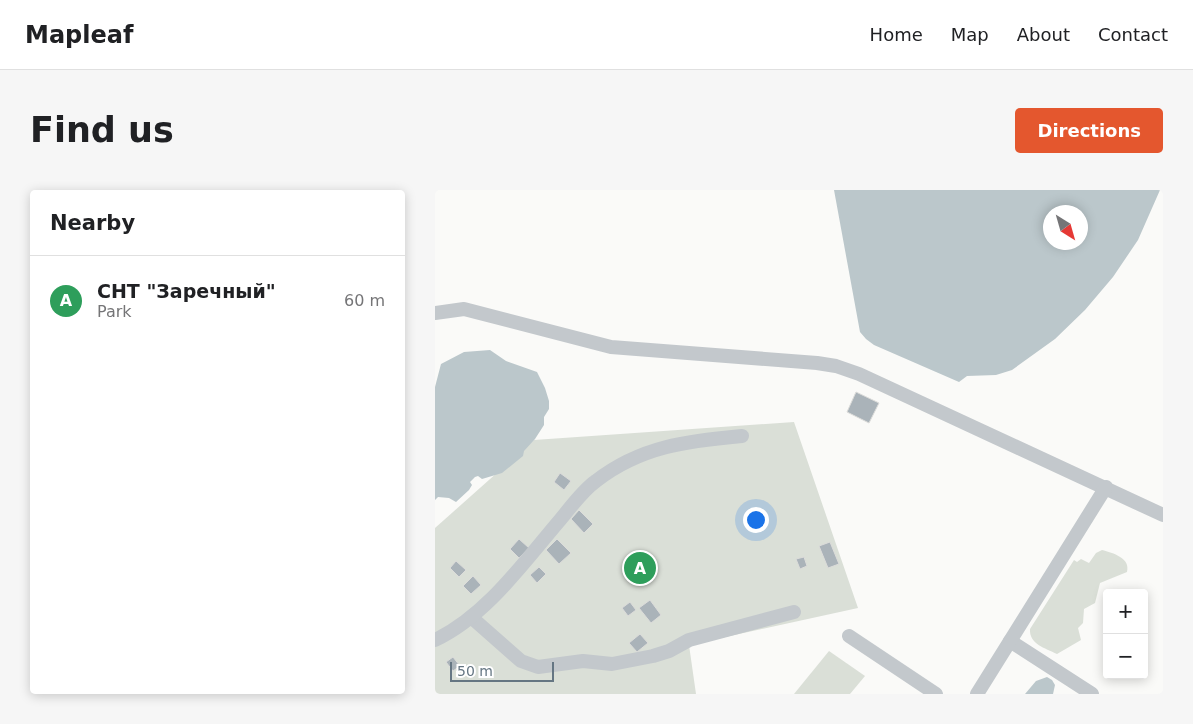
<!DOCTYPE html>
<meta charset="utf-8">
<style>
body{margin:0;font-family:"DejaVu Sans",sans-serif;background:#f6f6f6;color:#202124}
.controls{position:absolute;right:15px;bottom:15px;display:grid;overflow:hidden;border-radius:5px;box-shadow:0 2px 12px #0003}
.controls button{width:45px;height:45px;display:grid;place-items:center;padding:0;border:0;border-bottom:1px solid #e0e0e0;background:#fff;color:#202124;font:25px sans-serif}
.compass{position:absolute;left:608px;top:15px;width:45px;height:45px;border-radius:50%;background:#fff;box-shadow:0 2px 12px #0003;rotate:143deg}
.scale{position:absolute;left:15px;bottom:12px;width:104px;box-sizing:border-box;padding-left:5px;border:2px solid #657683;border-top:0;font-size:14px;line-height:18px;white-space:nowrap;color:#657683;-webkit-text-stroke:4px #fff;paint-order:stroke}
.you{position:absolute;left:320px;top:329px;width:18px;height:18px;margin:-12px;border:4px solid #fff;border-radius:50%;background:#1a73e8;box-shadow:0 0 0 8px #1a73e833}
.badge{display:grid;place-items:center;width:32px;height:32px;border-radius:50%;background:#e4572e;color:#fff;font-size:16px;font-weight:700}
.pin{position:absolute;translate:-50% -50%;border:2px solid #fff;box-shadow:0 1px 5px #0006}
.list{margin:0;padding:0;list-style:none}
h2{display:flex;justify-content:space-between;align-items:center;height:65px;margin:0;padding:0 20px;font-size:21px}
h2 small{font-size:16px;font-weight:400;color:#757577}
.list li{display:grid;grid-template-columns:32px 1fr auto;gap:15px;align-items:center;box-sizing:border-box;height:90px;padding:0 20px;border-top:1px solid #e0e0e0}
.list b{display:block;font-size:19px;white-space:nowrap}
.list p{margin:0;font-size:16px;white-space:nowrap;color:#757577}
.list em{font-size:16px;font-style:normal;color:#757577}
.map{position:relative;flex:none;width:728px;height:504px;overflow:hidden;border-radius:5px}
header{display:flex;align-items:center;gap:30px;box-sizing:border-box;height:70px;padding:0 25px;background:#fff;border-bottom:1px solid #e0e0e0}
header strong{font-size:24px}
nav{display:flex;gap:28px;margin-inline-start:auto;font-size:18px}
.intro{display:flex;align-items:center;justify-content:space-between;box-sizing:border-box;height:120px;padding:0 30px}
h1{margin:0;font-size:35px}
.button{padding:12px 22px;border-radius:5px;background:#e4572e;color:#fff;font-size:18px;font-weight:700}
main{display:flex;gap:30px;padding:0 30px}
aside{flex:1;background:#fff;border-radius:5px;box-shadow:0 2px 12px #0003}
.map>svg:first-child{display:block}
.green{fill:#dadfd7}
.water{fill:#bbc7cb;fill-rule:evenodd}
.building{fill:#aab3b9;stroke:#dcdcda}
.lines{fill:none;stroke-linecap:round;stroke-linejoin:round}
.minor{stroke:#c3c8cc;stroke-width:14}
</style>
<header>
<strong>Mapleaf</strong>
<nav><a>Home</a><a>Map</a><a>About</a><a>Contact</a></nav>
</header>
<div class="intro"><h1>Find us</h1><a class="button">Directions</a></div>
<main>
<aside>
<h2>Nearby<small></small></h2>
<ul class="list">
<li><span class="badge" style="background:#2e9e5b">A</span><div><b>СНТ &quot;Заречный&quot;</b><p>Park</p></div><em>60 m</em></li>
</ul>
</aside>
<div class="map">
<svg width="728" height="504" viewBox="0 0 728 504">
<rect width="100%" height="100%" fill="#fafaf8"/>
<g class="green">
<path d="M 359,232 L 423,418 L 254,455 L 261,504 L 0,504 L 0,338 L 99,250 Z"/>
<path d="M 667,360 C 678,363 696,368 692,382 L 665,393 L 660,413 L 649,419 L 648,433 L 643,438 L 646,450 L 622,464 C 610,458 594,454 595,439 L 639,370 L 642,372 L 646,369 L 654,373 L 661,363 Z"/>
<path d="M 394,461 L 430,486 L 415,504 L 359,504 Z"/>
</g>
<g class="water">
<path d="M 399,0 L 725,0 L 703,50 L 678,87 L 650,120 L 620,149 L 577,180 L 561,185 L 532,186 L 524,192 L 439,155 L 431,149 L 425,142 ZM 616,22 L 646,22 L 646,52 L 616,52 Z"/>
<path d="M 55,160 L 71,171 L 102,182 L 110,198 L 114,211 L 114,219 L 109,227 L 109,235 L 100,249 L 89,261 L 88,266 L 67,283 L 47,289 L 43,286 L 40,287 L 35,292 L 37,295 L 34,300 L 21,312 L 14,308 L 3,307 L 0,310 L 0,197 L 6,174 L 29,162 Z"/>
<path d="M 612,487 L 617,490 L 620,495 L 618,504 L 590,504 L 601,491 Z"/>
</g>
<g class="building">
<path d="M 421,202 L 444,213 L 434,233 L 412,222 Z"/>
<path d="M 125,283 L 136,291 L 129,300 L 119,292 Z"/>
<path d="M 144,320 L 158,334 L 149,343 L 136,329 Z"/>
<path d="M 84,349 L 94,358 L 84,368 L 75,359 Z"/>
<path d="M 122,349 L 136,363 L 124,374 L 111,360 Z"/>
<path d="M 395,352 L 404,374 L 393,378 L 384,356 Z"/>
<path d="M 369,367 L 372,376 L 365,379 L 361,369 Z"/>
<path d="M 21,371 L 31,380 L 24,387 L 15,378 Z"/>
<path d="M 104,377 L 111,384 L 102,393 L 95,385 Z"/>
<path d="M 38,386 L 46,395 L 36,404 L 28,396 Z"/>
<path d="M 215,410 L 226,425 L 216,433 L 204,418 Z"/>
<path d="M 195,412 L 201,420 L 193,426 L 187,418 Z"/>
<path d="M 205,444 L 213,453 L 202,462 L 194,453 Z"/>
<path d="M 18,467 L 25,476 L 18,481 L 11,472 Z"/>
</g>
<g class="lines">
<g class="minor">
<path d="M 0,123 L 29,119 L 176,157 L 382,173 L 401,176 L 424,184 L 728,325"/>
<path d="M 36,427 L 86,471 L 103,477 L 148,471 L 177,474 L 218,466 L 234,461 L 254,450 L 359,422"/>
<path d="M 414,446 L 501,504"/>
<path d="M 0,450 C 51,426 89,372 125,330 C 136,317 147,301 161,291 C 206,256 253,251 307,246"/>
<path d="M 575,451 L 657,504"/>
<path d="M 542,504 L 671,297"/>
</g>
</g>
</svg>
<div class="controls">
<button>+</button>
<button>−</button>
</div>
<svg class="compass" viewBox="-18 -18 36 36"><path d="M0-13l5 13h-10z" fill="#e53935"/><path d="M0 13l5-13h-10z" fill="#757577"/></svg>
<div class="scale">50 m</div>
<div class="you"></div>
<div class="pin badge" style="left:205px;top:378px;background:#2e9e5b">A</div>
</div>
</main>
